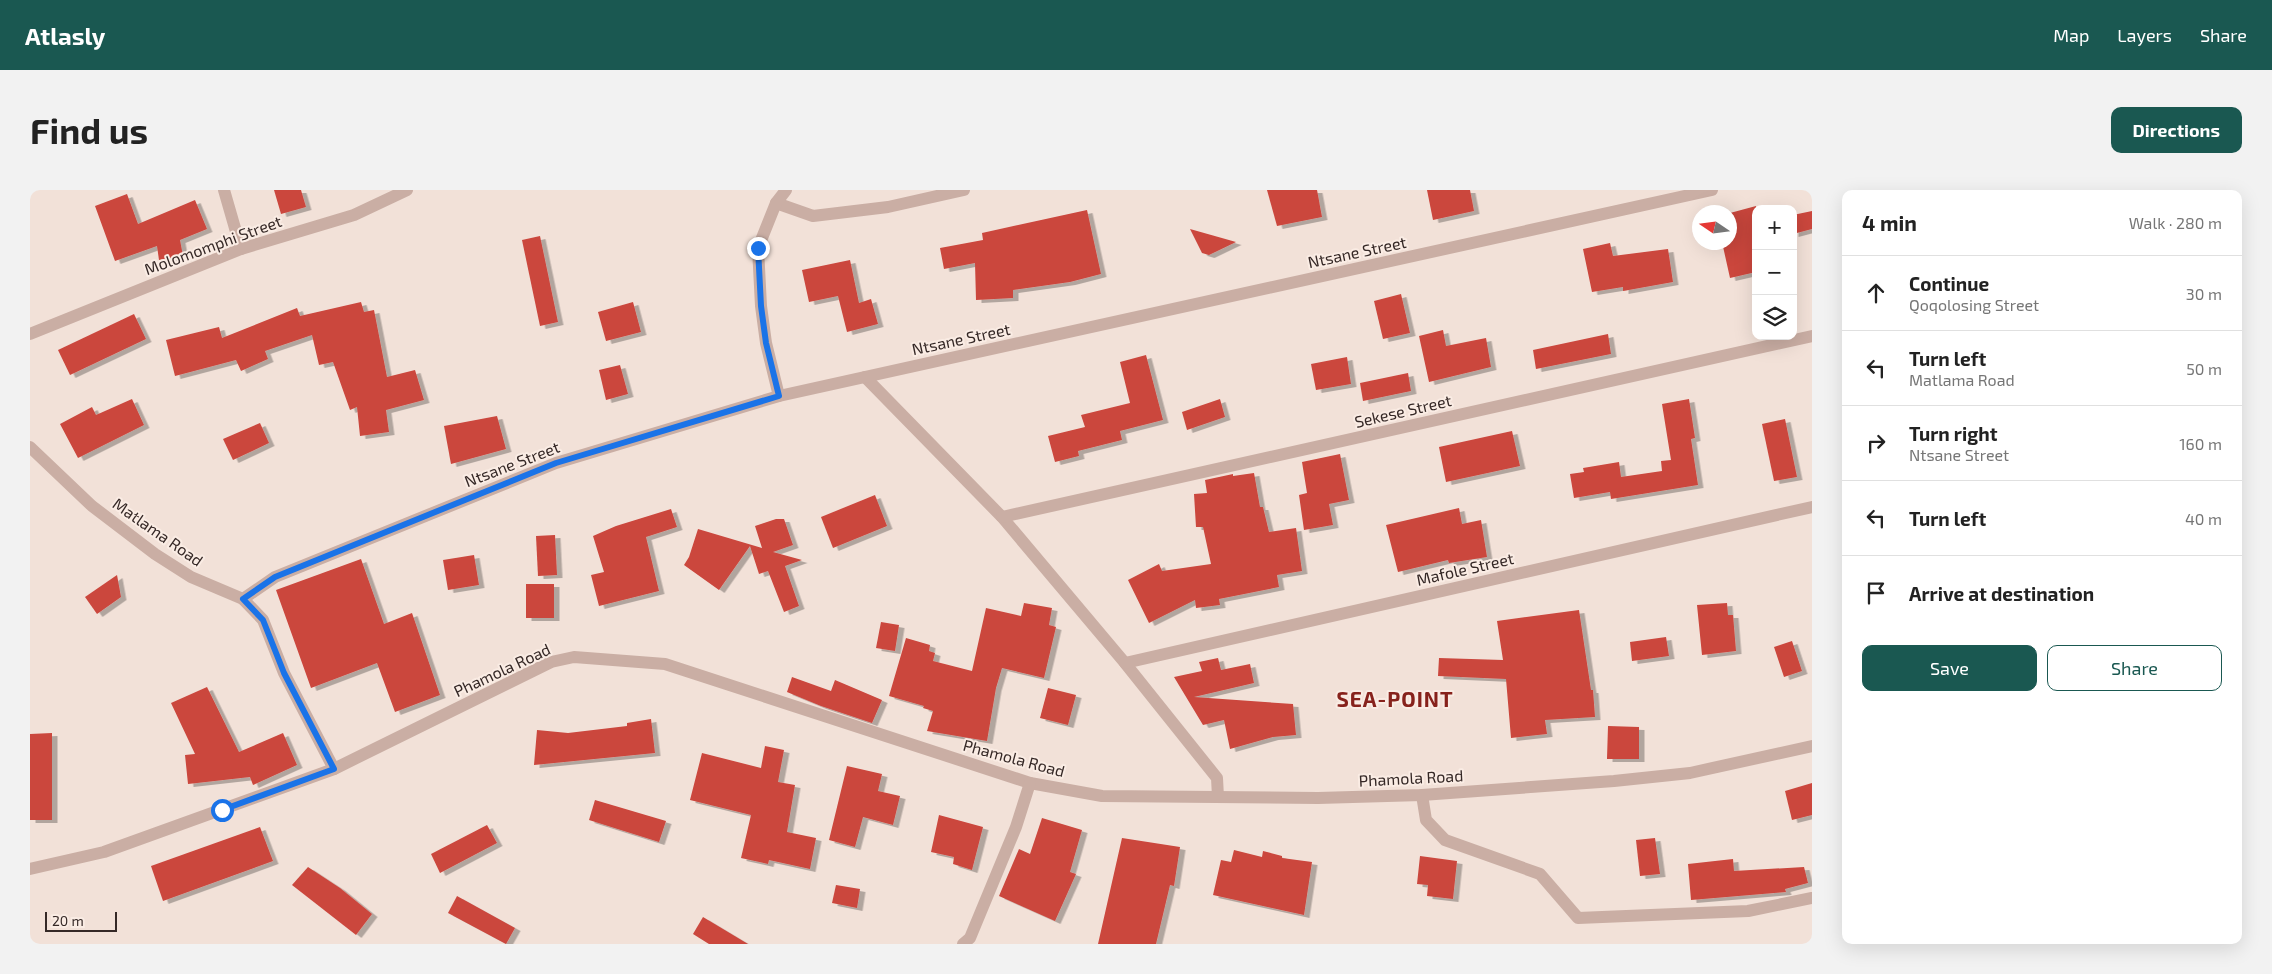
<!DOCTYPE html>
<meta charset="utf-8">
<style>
body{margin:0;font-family:"Exo 2",sans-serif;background:#f2f2f2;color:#222}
.controls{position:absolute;right:15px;top:15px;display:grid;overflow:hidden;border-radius:10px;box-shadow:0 5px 20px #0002}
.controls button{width:45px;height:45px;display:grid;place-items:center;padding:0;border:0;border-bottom:1px solid #e0e0e0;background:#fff;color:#222;font:25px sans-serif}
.compass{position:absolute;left:1662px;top:15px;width:45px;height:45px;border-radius:50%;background:#fff;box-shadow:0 5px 20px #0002;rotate:283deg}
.scale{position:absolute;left:15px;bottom:12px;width:72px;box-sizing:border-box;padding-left:5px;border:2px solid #352826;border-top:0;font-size:14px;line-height:18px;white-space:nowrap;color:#352826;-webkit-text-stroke:4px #faece4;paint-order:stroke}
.stop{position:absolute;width:15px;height:15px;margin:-11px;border:4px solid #1a73e8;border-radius:50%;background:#fff}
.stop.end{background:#1a73e8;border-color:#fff;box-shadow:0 1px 5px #0008}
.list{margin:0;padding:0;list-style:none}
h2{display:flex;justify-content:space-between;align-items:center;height:65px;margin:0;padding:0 20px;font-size:21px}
h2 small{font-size:16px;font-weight:400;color:#767676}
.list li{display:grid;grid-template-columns:32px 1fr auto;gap:15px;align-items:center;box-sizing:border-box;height:75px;padding:0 20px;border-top:1px solid #e0e0e0}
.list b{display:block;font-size:19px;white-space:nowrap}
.list p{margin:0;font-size:16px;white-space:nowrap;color:#767676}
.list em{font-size:16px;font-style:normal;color:#767676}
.actions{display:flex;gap:10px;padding:15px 20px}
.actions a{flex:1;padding:11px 0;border:1px solid #1a5851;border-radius:10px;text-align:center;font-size:18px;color:#1a5851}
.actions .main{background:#1a5851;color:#fff}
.icon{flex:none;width:28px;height:28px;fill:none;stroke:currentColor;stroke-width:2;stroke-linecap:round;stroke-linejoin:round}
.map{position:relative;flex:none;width:1782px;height:754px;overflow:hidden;border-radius:10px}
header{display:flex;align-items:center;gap:30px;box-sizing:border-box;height:70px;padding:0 25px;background:#1a5851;color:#fff}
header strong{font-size:24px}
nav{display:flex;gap:28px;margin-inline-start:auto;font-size:18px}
.intro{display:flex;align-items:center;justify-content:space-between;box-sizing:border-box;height:120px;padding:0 30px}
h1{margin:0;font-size:35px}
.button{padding:12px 22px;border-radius:10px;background:#1a5851;color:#fff;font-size:18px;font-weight:700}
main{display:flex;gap:30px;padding:0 30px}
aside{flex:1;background:#fff;border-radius:10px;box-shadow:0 5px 20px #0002}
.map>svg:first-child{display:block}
.building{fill:#cb463d;filter:url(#shadow)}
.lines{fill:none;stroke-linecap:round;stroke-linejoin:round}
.minor{stroke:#caaea4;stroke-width:12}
.route{stroke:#1a73e8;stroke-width:6}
.labels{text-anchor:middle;stroke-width:4;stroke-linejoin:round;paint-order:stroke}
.street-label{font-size:16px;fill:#352826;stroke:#faece4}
.district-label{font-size:21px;font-weight:bold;letter-spacing:1px;fill:#87221c;stroke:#faece4}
</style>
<header>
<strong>Atlasly</strong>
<nav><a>Map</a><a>Layers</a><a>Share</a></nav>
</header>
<div class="intro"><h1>Find us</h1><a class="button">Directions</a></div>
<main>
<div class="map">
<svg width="1782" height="754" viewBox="0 0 1782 754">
<defs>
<filter id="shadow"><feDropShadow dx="5.5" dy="3" stdDeviation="0" flood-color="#0004"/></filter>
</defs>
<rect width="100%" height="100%" fill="#f2e1d8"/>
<g class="building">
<path d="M 244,0 L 271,0 L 276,17 L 251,24 Z"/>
<path d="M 1237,0 L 1287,0 L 1292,27 L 1247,36 Z"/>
<path d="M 1397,0 L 1440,0 L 1444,21 L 1403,30 Z"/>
<path d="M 97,4 L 108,34 L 165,10 L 177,39 L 150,50 L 153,66 L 129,70 L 127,56 L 85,71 L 65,16 Z"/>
<path d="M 1726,16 L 1726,82 L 1700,88 L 1692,52 L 1700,52 L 1700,23 Z"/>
<path d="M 1057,20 L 1071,84 L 1040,92 L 983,100 L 983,108 L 946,110 L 945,73 L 914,79 L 910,58 L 953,50 L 952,43 Z"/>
<path d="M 1782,21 L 1782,39 L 1763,44 L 1763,25 Z"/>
<path d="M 1160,39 L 1206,52 L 1179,65 L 1172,63 Z"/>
<path d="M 510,46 L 528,132 L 510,136 L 492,50 Z"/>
<path d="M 1580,53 L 1583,66 L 1638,59 L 1643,92 L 1593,101 L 1593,97 L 1562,102 L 1553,59 Z"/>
<path d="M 820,70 L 829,113 L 841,109 L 848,134 L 817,142 L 808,106 L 779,112 L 772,80 Z"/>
<path d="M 1371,104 L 1380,143 L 1353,149 L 1344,111 Z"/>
<path d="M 331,112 L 334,122 L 344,120 L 357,187 L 385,180 L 394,210 L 356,220 L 359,242 L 330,246 L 327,217 L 320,220 L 303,172 L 289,175 L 282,145 L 235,161 L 238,169 L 211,181 L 206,170 L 145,186 L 136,150 L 189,137 L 192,148 L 267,118 L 270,126 Z"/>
<path d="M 603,112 L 611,142 L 576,151 L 568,122 Z"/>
<path d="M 104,124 L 116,149 L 40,185 L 28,160 Z"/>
<path d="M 1413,140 L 1416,156 L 1456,148 L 1461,177 L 1399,192 L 1389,146 Z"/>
<path d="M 1578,144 L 1581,164 L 1506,179 L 1503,160 Z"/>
<path d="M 1116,165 L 1133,230 L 1090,241 L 1092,250 L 1048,261 L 1049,266 L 1025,272 L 1018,246 L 1055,237 L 1051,225 L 1100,213 L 1090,172 Z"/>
<path d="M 1317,167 L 1321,194 L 1286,200 L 1281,174 Z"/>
<path d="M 590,175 L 598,204 L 576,210 L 569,180 Z"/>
<path d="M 1378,183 L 1381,201 L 1333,211 L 1330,193 Z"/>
<path d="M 102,209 L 114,235 L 48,268 L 30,234 L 62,217 L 66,225 Z"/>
<path d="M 1190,209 L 1195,227 L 1157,240 L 1152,222 Z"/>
<path d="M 1659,209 L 1665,248 L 1661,249 L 1668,295 L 1581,309 L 1580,302 L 1544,308 L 1540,284 L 1554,282 L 1553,278 L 1589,272 L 1591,287 L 1632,281 L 1631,271 L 1641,270 L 1632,214 Z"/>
<path d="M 467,226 L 476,259 L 421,274 L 414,236 Z"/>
<path d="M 1755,229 L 1767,287 L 1744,291 L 1732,234 Z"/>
<path d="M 230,233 L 239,253 L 203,270 L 193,249 Z"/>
<path d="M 1482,241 L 1490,276 L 1416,292 L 1409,257 Z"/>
<path d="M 1310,264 L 1319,310 L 1299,314 L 1303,335 L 1274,340 L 1269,305 L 1277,303 L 1272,272 Z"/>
<path d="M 1224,283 L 1230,317 L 1233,317 L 1239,342 L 1266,338 L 1272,381 L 1247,385 L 1249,397 L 1189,409 L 1190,415 L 1166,418 L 1165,410 L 1119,433 L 1098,390 L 1129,374 L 1132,381 L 1181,374 L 1173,337 L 1166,337 L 1164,304 L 1177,303 L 1175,290 L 1203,284 L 1203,286 Z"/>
<path d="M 845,305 L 857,336 L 803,358 L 791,327 Z"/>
<path d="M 1429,318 L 1432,334 L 1451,330 L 1457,367 L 1419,373 L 1418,370 L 1368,382 L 1356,335 Z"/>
<path d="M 641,319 L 647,337 L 616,347 L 629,401 L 569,416 L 561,385 L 574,382 L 563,346 L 586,336 Z"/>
<path d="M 746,329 L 754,329 L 763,355 L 743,362 L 772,370 L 755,376 L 769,416 L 754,422 L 738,381 L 729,384 L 720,356 L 689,400 L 654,375 L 659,367 L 668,339 L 732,358 L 725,336 Z"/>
<path d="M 525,345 L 527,385 L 508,386 L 506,346 Z"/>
<path d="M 444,365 L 449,395 L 418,400 L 413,370 Z"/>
<path d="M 331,369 L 354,434 L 382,423 L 410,505 L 365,522 L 347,473 L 281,498 L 246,400 Z"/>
<path d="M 87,385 L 91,407 L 67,424 L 55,407 Z"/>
<rect x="496" y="394" width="28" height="34"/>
<path d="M 994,413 L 1022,418 L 1019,435 L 1026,437 L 1014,488 L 972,478 L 966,498 L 957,551 L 897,541 L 903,521 L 893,518 L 894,516 L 859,506 L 876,448 L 900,455 L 899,461 L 905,463 L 903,471 L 942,481 L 956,418 L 991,426 Z"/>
<path d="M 1697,413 L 1698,425 L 1703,425 L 1706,461 L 1672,465 L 1667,415 Z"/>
<path d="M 1549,420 L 1561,500 L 1563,500 L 1565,527 L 1515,530 L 1517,544 L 1481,548 L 1476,489 L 1408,486 L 1409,468 L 1473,470 L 1467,431 Z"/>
<path d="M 851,432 L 869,435 L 865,461 L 846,458 Z"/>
<path d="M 1636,447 L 1639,466 L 1602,471 L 1600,452 Z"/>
<path d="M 1762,451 L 1772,481 L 1754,487 L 1744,457 Z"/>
<path d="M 1188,468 L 1191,480 L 1220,474 L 1224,493 L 1164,507 L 1263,514 L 1266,545 L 1243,547 L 1200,559 L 1194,530 L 1173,535 L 1144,487 L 1172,481 L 1169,472 Z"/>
<path d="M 762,487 L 801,501 L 805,490 L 852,510 L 842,533 L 791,516 L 757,502 Z"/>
<path d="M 177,497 L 209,562 L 253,543 L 267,575 L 223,595 L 220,587 L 158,594 L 155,565 L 165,564 L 141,513 Z"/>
<path d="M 1018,498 L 1046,505 L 1038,535 L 1010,528 Z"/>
<path d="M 621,529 L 625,563 L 504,575 L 507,540 L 538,543 L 597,536 L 597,533 Z"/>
<path d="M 1578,536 L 1609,537 L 1609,569 L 1577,569 Z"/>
<path d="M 22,543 L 22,630 L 0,630 L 0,544 Z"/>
<path d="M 735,556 L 754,560 L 748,592 L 765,595 L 757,642 L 786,648 L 780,679 L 739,670 L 738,674 L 711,668 L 721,625 L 660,610 L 672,563 L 731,578 Z"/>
<path d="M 817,576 L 852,584 L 848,601 L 870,606 L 863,635 L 833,627 L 825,657 L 799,650 Z"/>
<path d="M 1782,593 L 1782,625 L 1762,630 L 1755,601 Z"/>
<path d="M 565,610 L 636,631 L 629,652 L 559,630 Z"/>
<path d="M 909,625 L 953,637 L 942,680 L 923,674 L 924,667 L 901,662 Z"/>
<path d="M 1012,628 L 1052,640 L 1040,682 L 1046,684 L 1025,731 L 969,706 L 989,659 L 1000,664 Z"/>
<path d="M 457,635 L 467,653 L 410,683 L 401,664 Z"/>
<path d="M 230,637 L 243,671 L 133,711 L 121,676 Z"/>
<path d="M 1092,648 L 1150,657 L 1144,696 L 1140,695 L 1126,754 L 1068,754 Z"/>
<path d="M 1625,648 L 1630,684 L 1610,686 L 1606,650 Z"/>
<path d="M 1204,660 L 1232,667 L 1233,661 L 1252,666 L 1252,668 L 1282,672 L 1274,725 L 1183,705 L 1191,670 L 1201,672 Z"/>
<path d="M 1390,666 L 1427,671 L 1423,709 L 1397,706 L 1398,695 L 1387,694 Z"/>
<path d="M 1703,669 L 1704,681 L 1774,677 L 1778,693 L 1755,699 L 1756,702 L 1661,710 L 1658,674 Z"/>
<path d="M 278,677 L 310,698 L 342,724 L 326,745 L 262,695 Z"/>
<path d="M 806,695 L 830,699 L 827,718 L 802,713 Z"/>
<path d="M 427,706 L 485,738 L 476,754 L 418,723 Z"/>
<path d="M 673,727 L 718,754 L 679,754 L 663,744 Z"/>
</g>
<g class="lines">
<g class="minor">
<path d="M 194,0 L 211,59"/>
<path d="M 746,13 L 783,26 L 858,17 L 934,0"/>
<path d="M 0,144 L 211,59 L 324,25 L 377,0"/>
<path d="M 835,187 L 972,327 L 1095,473 L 1187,588 L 1188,607"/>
<path d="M 749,206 L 736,153 L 731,116 L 728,58 L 746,13 L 756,0"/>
<path d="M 0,257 L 62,316 L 125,364 L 161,387 L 213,409 L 233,430 L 254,483 L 304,579"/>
<path d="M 972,327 L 1782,146"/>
<path d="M 213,409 L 245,387 L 526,273 L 749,206 L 1682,0"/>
<path d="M 1095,473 L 1782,317"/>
<path d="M 1392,605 L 1396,630 L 1415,650 L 1510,684 L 1548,728 L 1718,721 L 1782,708"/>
<path d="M 0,679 L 74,662 L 304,579 L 521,472 L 544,467 L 635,474 L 1000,593 L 1072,606 L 1288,608 L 1392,605 L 1584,591 L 1660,583 L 1782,556"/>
<path d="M 933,754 L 940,748 L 986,637 L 1000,593"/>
</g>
</g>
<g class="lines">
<path class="route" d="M 192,620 L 304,579 L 254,483 L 233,430 L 213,409 L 245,387 L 526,273 L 749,206 L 736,153 L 731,116 L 728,58"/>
</g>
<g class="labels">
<g class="street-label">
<text transform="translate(183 55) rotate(-20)" y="6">Molomomphi Street</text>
<text transform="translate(1327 62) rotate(-12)" y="6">Ntsane Street</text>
<text transform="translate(931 149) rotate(-12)" y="6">Ntsane Street</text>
<text transform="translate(1373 221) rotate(-13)" y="6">Sekese Street</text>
<text transform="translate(482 274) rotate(-21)" y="6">Ntsane Street</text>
<text transform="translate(128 342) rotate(35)" y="6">Matlama Road</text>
<text transform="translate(1435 379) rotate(-13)" y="6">Mafole Street</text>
<text transform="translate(472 480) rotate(-25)" y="6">Phamola Road</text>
<text transform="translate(984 568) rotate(15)" y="6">Phamola Road</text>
<text transform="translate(1381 588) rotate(-3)" y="6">Phamola Road</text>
</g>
<g class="district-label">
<text x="1365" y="517">SEA-POINT</text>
</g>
</g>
</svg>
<div class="controls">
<button>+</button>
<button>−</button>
<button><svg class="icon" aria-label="layers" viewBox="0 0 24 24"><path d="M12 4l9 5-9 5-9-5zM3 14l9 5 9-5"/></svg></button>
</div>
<svg class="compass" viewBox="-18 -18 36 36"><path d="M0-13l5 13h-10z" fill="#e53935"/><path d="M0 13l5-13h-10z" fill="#767676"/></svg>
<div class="scale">20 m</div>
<div class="stop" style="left:192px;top:620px"></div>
<div class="stop end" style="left:728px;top:58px"></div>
</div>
<aside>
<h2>4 min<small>Walk · 280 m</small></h2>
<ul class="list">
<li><svg class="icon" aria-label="ahead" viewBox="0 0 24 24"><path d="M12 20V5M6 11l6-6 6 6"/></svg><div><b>Continue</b><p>Qoqolosing Street</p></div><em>30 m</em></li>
<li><svg class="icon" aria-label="left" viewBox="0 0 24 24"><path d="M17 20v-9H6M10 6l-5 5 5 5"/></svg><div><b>Turn left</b><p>Matlama Road</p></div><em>50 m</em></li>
<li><svg class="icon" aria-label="right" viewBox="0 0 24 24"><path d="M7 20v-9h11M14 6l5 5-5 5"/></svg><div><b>Turn right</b><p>Ntsane Street</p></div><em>160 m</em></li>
<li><svg class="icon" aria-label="left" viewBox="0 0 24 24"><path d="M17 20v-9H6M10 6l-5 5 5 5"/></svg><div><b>Turn left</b></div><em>40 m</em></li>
<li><svg class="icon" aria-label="arrive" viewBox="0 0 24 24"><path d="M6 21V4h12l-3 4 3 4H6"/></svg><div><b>Arrive at destination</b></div></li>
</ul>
<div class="actions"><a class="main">Save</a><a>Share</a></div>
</aside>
</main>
